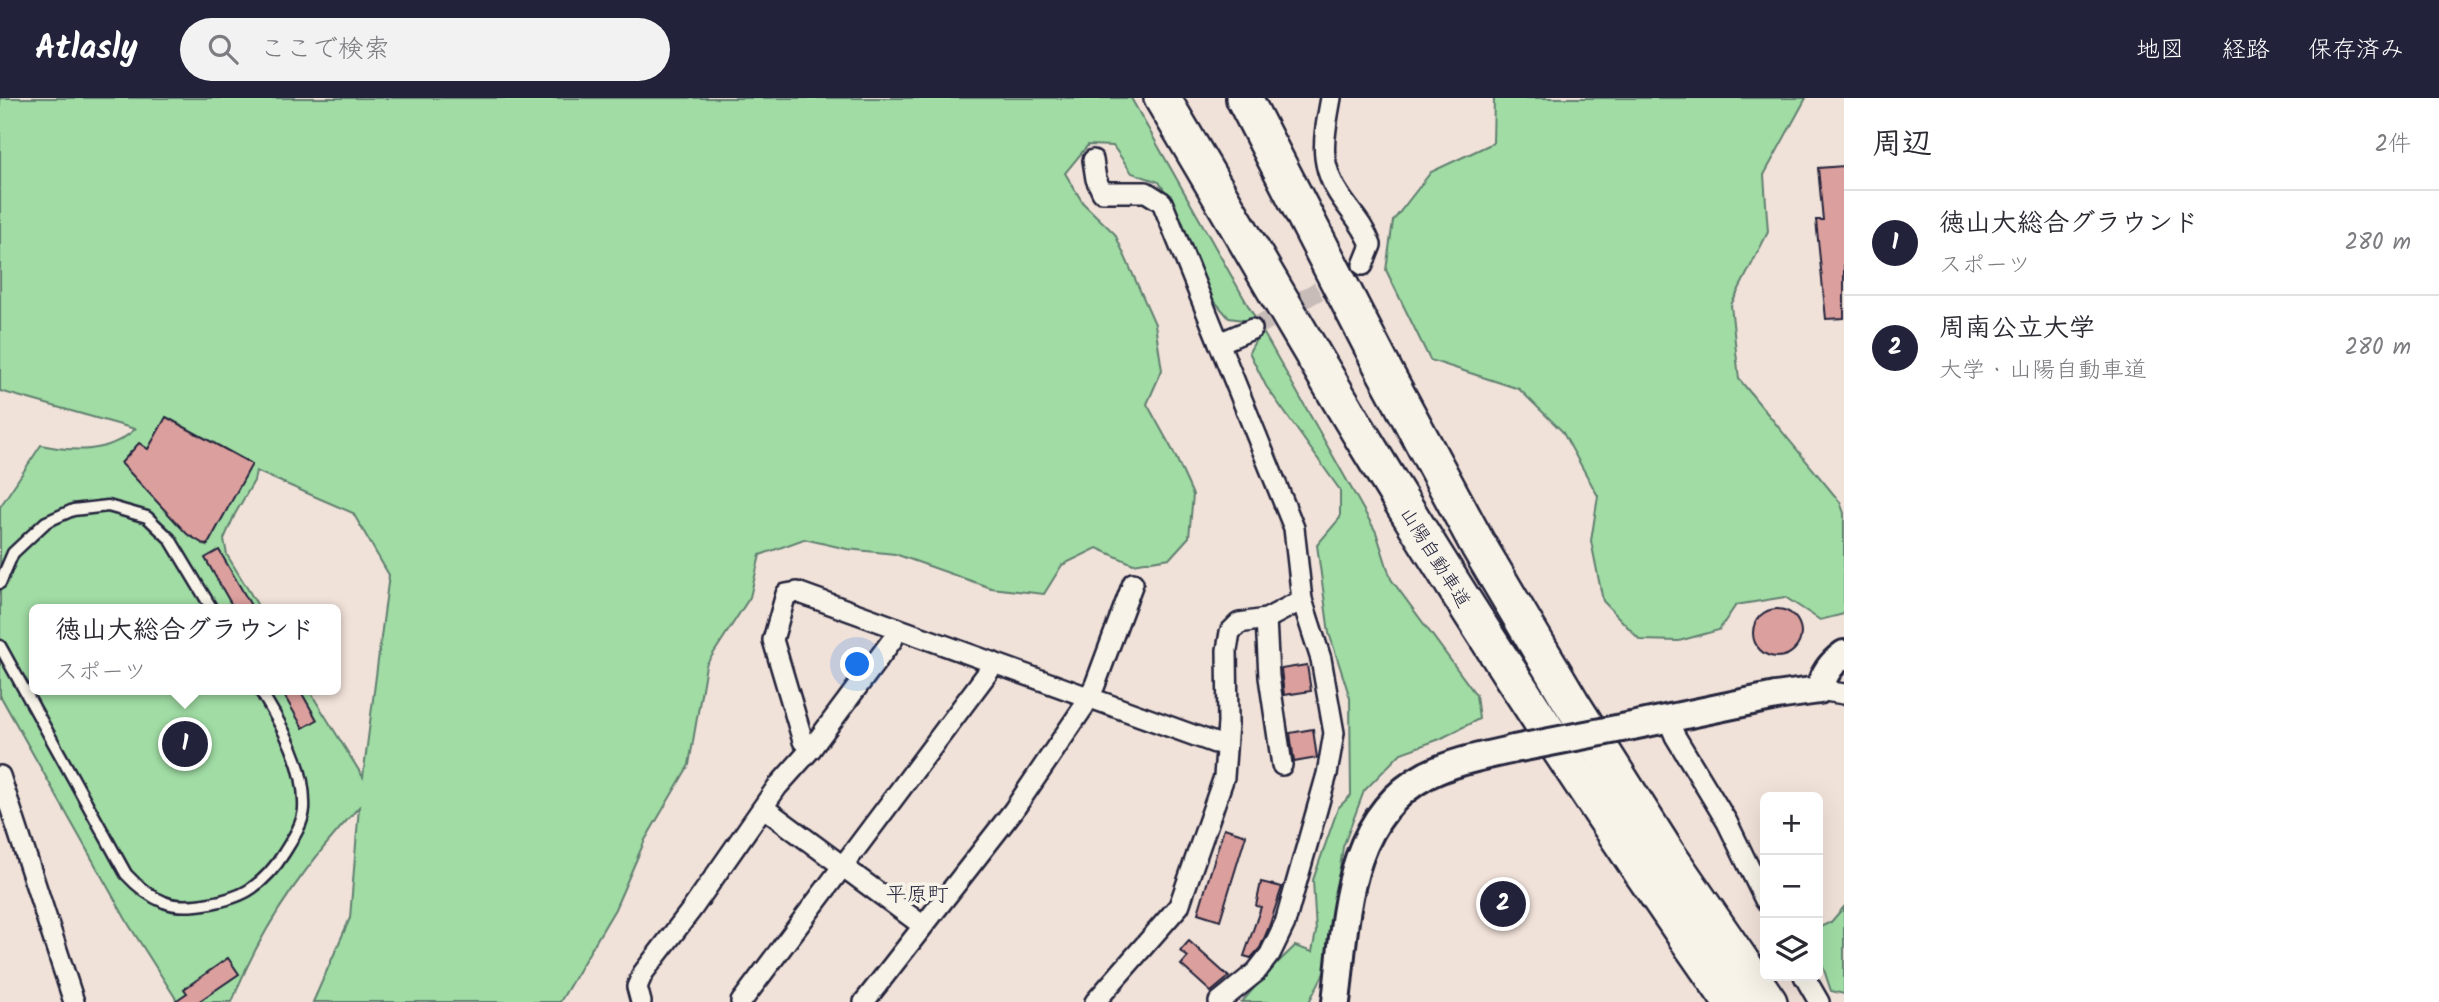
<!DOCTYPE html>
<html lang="ja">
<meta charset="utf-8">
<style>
body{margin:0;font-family:Kalam,"Klee One",sans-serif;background:#f2f2f3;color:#2b2b33}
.controls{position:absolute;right:21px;bottom:21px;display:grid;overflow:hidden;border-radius:10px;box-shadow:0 7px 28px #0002}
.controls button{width:63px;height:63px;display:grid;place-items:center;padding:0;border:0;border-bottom:2px solid #e1e1e2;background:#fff;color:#2b2b33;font:35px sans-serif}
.you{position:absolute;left:858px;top:567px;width:24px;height:24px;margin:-18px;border:5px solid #fff;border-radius:50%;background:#1a73e8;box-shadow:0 0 0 10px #1a73e833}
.badge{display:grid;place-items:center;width:46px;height:46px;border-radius:50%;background:#22223b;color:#fff;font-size:23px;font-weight:700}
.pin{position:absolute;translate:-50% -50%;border:4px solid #fff;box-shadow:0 2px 7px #0006}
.popup{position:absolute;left:29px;top:506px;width:312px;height:91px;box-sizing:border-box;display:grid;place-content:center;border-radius:10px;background:#fff;filter:drop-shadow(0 2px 5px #0005);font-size:23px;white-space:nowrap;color:#7c7c81}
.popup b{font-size:26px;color:#2b2b33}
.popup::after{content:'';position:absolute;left:50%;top:100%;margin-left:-14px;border:14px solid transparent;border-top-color:#fff}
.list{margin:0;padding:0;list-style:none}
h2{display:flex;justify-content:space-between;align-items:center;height:91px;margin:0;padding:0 28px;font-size:30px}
h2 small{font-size:23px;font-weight:400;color:#7c7c81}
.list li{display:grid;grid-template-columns:46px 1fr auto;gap:21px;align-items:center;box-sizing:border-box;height:105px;padding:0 28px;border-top:2px solid #e1e1e2}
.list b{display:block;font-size:26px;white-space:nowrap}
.list p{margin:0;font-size:23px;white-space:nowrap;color:#7c7c81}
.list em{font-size:23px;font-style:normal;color:#7c7c81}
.icon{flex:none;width:38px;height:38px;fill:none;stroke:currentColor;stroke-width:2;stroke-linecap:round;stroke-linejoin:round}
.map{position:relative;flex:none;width:1844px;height:904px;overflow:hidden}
header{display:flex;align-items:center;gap:42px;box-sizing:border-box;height:98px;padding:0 35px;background:#22223b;color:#fff}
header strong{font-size:33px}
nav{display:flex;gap:38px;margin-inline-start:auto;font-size:24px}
.search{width:490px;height:63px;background:#f2f2f3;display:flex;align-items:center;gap:18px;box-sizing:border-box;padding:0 24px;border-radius:38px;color:#7c7c81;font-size:26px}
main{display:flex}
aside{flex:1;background:#fff}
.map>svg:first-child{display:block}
.green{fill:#a0dca4;stroke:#617f70;stroke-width:2;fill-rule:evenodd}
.building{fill:#dba09d;stroke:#22223b;stroke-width:2}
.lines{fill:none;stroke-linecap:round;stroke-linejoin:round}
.street-tunnel{stroke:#c8bcb9;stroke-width:19;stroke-dasharray:19 10;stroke-linecap:butt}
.lane-casing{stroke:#22223b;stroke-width:15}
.street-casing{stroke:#22223b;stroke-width:24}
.secondary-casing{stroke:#22223b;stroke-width:32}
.highway-casing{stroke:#22223b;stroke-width:40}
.lane{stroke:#f7f3e8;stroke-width:10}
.street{stroke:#f7f3e8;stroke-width:19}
.secondary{stroke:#f7f3e8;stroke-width:26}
.highway{stroke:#f7f3e8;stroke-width:35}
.secondary-bridge-casing{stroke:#22223b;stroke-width:32;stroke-linecap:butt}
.secondary-bridge{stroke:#f7f3e8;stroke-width:26}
.labels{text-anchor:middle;stroke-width:7;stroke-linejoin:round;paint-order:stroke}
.street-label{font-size:19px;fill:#22223b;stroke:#f7f3e8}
.neighbourhood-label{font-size:21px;fill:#22223b;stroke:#f7f3e8}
</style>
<header>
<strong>Atlasly</strong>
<div class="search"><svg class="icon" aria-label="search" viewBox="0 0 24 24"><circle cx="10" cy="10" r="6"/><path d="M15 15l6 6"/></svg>ここで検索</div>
<nav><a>地図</a><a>経路</a><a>保存済み</a></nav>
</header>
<main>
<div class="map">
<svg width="1844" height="904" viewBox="0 0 1844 904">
<rect width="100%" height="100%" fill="#f1e2d9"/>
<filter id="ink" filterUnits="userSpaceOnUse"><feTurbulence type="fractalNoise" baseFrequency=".0143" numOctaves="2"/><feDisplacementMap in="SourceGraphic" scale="14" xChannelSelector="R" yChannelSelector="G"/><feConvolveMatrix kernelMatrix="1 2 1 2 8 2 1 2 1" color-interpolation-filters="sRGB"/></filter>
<g filter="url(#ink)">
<g class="green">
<path d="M 0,0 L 1131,0 L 1376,434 L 1391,481 L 1476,597 L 1479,621 L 1440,641 L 1401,655 L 1364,693 L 1343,749 L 1325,873 L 1309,904 L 1242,904 L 1266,876 L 1295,848 L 1312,854 L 1316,834 L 1313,782 L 1338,710 L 1351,697 L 1350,600 L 1329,535 L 1317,447 L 1340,420 L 1340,392 L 1266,288 L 1249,254 L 1258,238 L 1250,223 L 1229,220 L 1211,199 L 1181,120 L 1159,84 L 1132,75 L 1113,48 L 1088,47 L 1065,75 L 1083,105 L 1115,136 L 1155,226 L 1162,272 L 1147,306 L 1173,353 L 1193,397 L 1189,439 L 1170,460 L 1133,466 L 1097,450 L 1062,467 L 1044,496 L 991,490 L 895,456 L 847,451 L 804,441 L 760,457 L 750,499 L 706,567 L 689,667 L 645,742 L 615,811 L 560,904 L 313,904 L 350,820 L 359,709 C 305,767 260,830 232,904 L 178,904 L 129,827 L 1,599 L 0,601 L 0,409 L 41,347 C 74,354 108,356 135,331 L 0,293 ZM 256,373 L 353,415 L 389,477 L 363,679 L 309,592 L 34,592 L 34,511 L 260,511 L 227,457 L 224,441 L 235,416 L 254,383 Z"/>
<path d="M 1494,0 L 1806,0 L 1764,77 L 1768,134 L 1731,207 L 1739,281 L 1840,404 L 1844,415 L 1844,516 L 1820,522 L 1785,499 L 1736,507 L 1719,532 L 1679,543 L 1640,542 L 1603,503 L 1591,443 L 1598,398 L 1562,333 L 1519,291 L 1430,262 L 1386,172 L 1393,123 L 1431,74 L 1493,45 Z"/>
<path d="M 1844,809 L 1844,896 L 1831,893 L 1818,854 L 1818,830 L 1831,824 Z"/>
</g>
<g class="building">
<path d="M 1844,68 L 1844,220 L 1826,221 L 1816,122 L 1823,122 L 1818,70 Z"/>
<path d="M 166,319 L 252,366 L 207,448 L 187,436 L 121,365 L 139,345 L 148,351 Z"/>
<path d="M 219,452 L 253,511 L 234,511 L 205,460 Z"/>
<circle cx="1777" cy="535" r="24"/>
<path d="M 1307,567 L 1311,593 L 1284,597 L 1281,571 Z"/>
<path d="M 281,592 L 300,592 L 317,622 L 303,630 Z"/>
<path d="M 1313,631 L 1317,660 L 1294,664 L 1290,635 Z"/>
<path d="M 1224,730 L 1246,737 L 1220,822 L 1198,815 Z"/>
<path d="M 1261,784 L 1282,789 L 1269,829 L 1260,850 L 1251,860 L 1244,858 L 1261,809 L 1256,808 Z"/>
<path d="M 1189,843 L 1229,879 L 1211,894 L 1181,867 L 1188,859 L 1180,853 Z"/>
<path d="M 228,860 L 239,876 L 198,904 L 174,904 L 187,895 L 184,891 Z"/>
</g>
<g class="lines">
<path class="street-tunnel" d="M 1252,231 L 1363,167"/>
<g class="lane-casing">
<g id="lane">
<path d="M 0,485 L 13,455 L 46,424 L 73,412 L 108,408 L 147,419 L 170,441 L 212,511"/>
<path d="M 0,548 L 126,776 C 137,788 149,798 164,804 C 185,813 234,803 252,790 C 265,781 276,768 284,755 C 292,742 303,726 304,711 C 306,667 282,628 260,592"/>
</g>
</g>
<g class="street-casing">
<g id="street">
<path d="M 1331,0 C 1324,39 1317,66 1342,101 C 1353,117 1364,128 1371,147 L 1363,167"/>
<path d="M 1093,62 L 1096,81 L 1102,94 L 1146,94 L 1162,104 L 1294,430 L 1302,502 L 1321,561 L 1334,635 L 1327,676 L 1285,825 L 1270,856 L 1256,874 L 1219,904"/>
<path d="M 1219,245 L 1252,231"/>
<path d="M 1266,521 L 1269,579 L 1282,667"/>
<path d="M 1819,592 L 1844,596"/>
<path d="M 1668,621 L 1675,638 L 1727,724 L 1765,802"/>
<path d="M 811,651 L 803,643 L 773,542 L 786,496 L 797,494 L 1215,645 L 1226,647"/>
<path d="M 0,678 L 74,904"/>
<path d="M 764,710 L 922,827"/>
<path d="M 1804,878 L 1819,904"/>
<path d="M 641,904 L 637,889 L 643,875 L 692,811 L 777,689 L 811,651 L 893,541 L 896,530"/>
<path d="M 741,904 L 989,573 L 992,564"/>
<path d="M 864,904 L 1013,713 L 1083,610 L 1095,587 L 1133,485"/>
<path d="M 1095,904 L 1179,808 L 1224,679 L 1228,625 L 1227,552 L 1230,534 L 1239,525 L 1266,521 L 1302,502"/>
</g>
</g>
<g class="secondary-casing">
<g id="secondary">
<path d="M 1632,628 L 1776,598 L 1819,592 C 1824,576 1830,566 1844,556"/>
<path d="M 1336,904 C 1346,823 1344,721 1427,677 C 1455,663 1484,658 1514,651"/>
</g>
</g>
<g class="highway-casing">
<g id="highway">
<path d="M 1162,0 C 1231,115 1297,232 1367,347 C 1482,537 1604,722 1731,904"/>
<path d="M 1244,0 L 1385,274 L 1478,447 L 1571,604 L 1668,757 L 1769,904"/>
</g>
</g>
<use href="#lane" class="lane"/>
<use href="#street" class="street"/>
<use href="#secondary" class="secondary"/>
<use href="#highway" class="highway"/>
<g class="secondary-bridge-casing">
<path id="secondary-bridge" d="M 1514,651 L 1632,628"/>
</g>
<use href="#secondary-bridge" class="secondary-bridge"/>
</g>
</g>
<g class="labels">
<g class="street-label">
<text transform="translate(1436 459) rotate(58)" y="7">山陽自動車道</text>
</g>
<g class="neighbourhood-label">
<text x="917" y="803">平原町</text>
</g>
</g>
</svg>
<div class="controls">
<button>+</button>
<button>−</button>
<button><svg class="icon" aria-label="layers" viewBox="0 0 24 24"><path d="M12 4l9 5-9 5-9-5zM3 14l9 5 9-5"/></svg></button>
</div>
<div class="you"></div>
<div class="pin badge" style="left:185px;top:646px">1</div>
<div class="popup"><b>徳山大総合グラウンド</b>スポーツ</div>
<div class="pin badge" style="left:1503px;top:806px">2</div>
</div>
<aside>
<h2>周辺<small>2件</small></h2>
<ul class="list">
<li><span class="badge">1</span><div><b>徳山大総合グラウンド</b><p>スポーツ</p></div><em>280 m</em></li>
<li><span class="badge">2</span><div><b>周南公立大学</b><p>大学 · 山陽自動車道</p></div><em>280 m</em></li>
</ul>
</aside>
</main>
